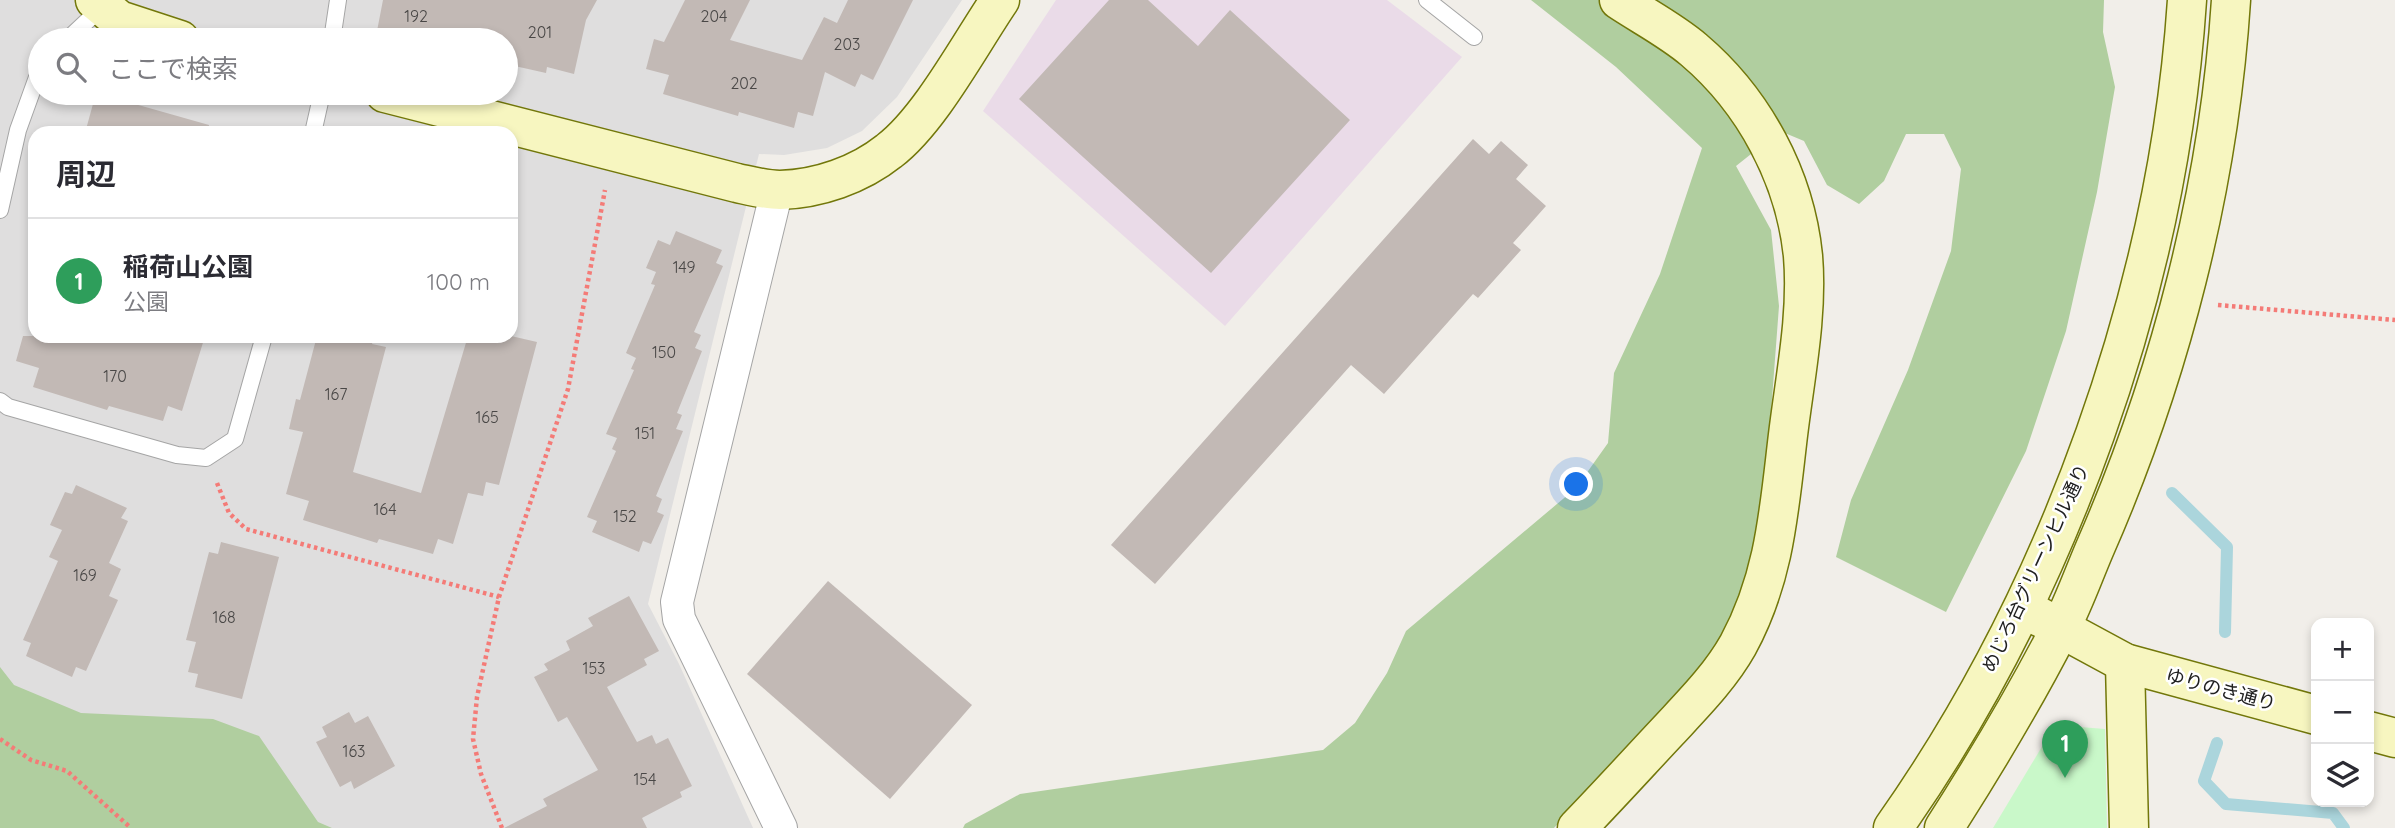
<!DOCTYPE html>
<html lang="ja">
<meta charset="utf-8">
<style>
body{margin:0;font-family:Quicksand,"Noto Sans JP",sans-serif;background:#f2f2f3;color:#2b2b33}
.controls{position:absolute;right:21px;bottom:21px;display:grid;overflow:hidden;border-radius:14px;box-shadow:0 4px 10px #0003}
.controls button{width:63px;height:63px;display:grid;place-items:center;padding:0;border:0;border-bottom:2px solid #e1e1e2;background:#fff;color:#2b2b33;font:35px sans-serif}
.you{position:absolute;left:1577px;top:485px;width:24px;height:24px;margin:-18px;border:5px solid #fff;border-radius:50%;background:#1a73e8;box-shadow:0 0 0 10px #1a73e833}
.badge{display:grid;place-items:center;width:46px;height:46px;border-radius:50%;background:#ca0917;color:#fff;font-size:23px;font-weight:700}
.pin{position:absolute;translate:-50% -58px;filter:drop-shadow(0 2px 4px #0008)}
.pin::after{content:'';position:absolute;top:37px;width:24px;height:21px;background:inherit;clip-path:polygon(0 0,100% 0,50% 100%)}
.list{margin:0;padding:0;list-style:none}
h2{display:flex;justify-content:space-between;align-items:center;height:91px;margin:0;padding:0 28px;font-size:30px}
h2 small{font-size:23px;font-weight:400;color:#7c7c81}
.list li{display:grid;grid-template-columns:46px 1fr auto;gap:21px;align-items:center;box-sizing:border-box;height:126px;padding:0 28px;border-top:2px solid #e1e1e2}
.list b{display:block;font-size:26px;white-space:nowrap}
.list p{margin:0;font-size:23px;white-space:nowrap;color:#7c7c81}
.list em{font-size:23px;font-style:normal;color:#7c7c81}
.icon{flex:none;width:38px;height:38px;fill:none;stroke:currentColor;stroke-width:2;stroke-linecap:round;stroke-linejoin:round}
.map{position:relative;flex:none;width:2395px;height:828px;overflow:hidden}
.search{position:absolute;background:#fff;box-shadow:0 4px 10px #0003;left:28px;top:28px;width:490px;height:77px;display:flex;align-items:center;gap:18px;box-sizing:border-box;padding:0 24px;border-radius:38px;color:#7c7c81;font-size:26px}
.panel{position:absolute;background:#fff;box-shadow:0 4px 10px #0003;left:28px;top:126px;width:490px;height:217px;border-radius:21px}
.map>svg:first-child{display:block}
.residential{fill:#dfdede;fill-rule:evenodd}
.industrial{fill:#eadbe8}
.forest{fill:#b0ce9f}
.park{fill:#c9f8c9}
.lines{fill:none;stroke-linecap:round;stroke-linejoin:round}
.stream{stroke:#abd5dc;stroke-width:12}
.building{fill:#c2b9b5}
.lane-casing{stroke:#a5a5a5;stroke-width:18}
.street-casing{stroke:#a5a5a5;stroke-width:34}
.secondary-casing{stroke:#72770a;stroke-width:41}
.path{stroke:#f47b77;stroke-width:4.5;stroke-dasharray:3.5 3.5;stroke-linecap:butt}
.lane{stroke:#fff;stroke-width:16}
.street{stroke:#fff;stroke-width:32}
.secondary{stroke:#f7f6c0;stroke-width:38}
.labels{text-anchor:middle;stroke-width:5;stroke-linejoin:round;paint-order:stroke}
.number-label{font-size:16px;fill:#494746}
.street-label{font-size:19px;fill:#212121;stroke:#fff}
</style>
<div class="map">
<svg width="2395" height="828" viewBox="0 0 2395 828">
<rect width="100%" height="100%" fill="#f1eee9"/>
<path class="residential" d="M 0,0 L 962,0 L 897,97 L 862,131 L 827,148 L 784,155 L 759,154 L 648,604 L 679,664 L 753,828 L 160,828 L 0,706 ZM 40,40 L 506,40 L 506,93 L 40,93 ZM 35,133 L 511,133 L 511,336 L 35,336 Z"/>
<path class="industrial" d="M 1056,0 L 1387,0 L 1462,57 L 1225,326 L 983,111 Z"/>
<g class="forest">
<path d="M 1531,0 L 2104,0 L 2103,32 L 2115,87 L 2097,192 L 2066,331 L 2026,451 L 1946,612 L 1836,557 L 1851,500 L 1908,370 L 1951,251 L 1961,169 L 1944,134 L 1906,134 L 1884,181 L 1859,204 L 1827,185 L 1804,141 L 1780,131 L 1736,166 L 1771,230 L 1779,306 L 1766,478 L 1752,582 L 1722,647 L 1554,828 L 963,828 L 965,824 L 1020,794 L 1323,750 L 1355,723 L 1387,673 L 1406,631 L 1576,488 L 1608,443 L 1614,373 L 1660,274 L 1702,148 L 1616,67 Z"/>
<path d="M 0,667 L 14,685 L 81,713 L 213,719 L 259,736 L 318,822 L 332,828 L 0,828 Z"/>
</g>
<path class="park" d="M 2055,725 L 2105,729 L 2107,828 L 1993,828 Z"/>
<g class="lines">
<g class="stream">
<path d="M 2172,493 L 2227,547 L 2225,632"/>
<path d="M 2217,743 L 2204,781 L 2226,804 L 2333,813 L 2344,828"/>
</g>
</g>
<g class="building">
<path d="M 383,0 L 597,0 L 586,20 L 574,74 L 547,67 L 546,73 L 506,64 L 506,40 L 420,40 L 377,31 Z"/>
<path d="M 685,0 L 750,0 L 730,40 L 802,60 L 824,17 L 837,23 L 848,0 L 913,0 L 873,80 L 861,74 L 855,87 L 825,72 L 813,116 L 798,112 L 794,128 L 739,112 L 738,116 L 663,94 L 669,75 L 646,69 L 654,39 L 664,42 Z"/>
<path d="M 1109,0 L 1148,0 L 1198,46 L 1230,10 L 1350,120 L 1211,273 L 1019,99 Z"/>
<path d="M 96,93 L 209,125 L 208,133 L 85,133 Z"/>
<path d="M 1473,139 L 1489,154 L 1501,141 L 1528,165 L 1516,179 L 1546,206 L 1513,243 L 1521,250 L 1478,298 L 1473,294 L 1384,394 L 1351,365 L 1155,584 L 1111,545 Z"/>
<path d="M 676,231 L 722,250 L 716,263 L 723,266 L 694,332 L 701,335 L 695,348 L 702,351 L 677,413 L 682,415 L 676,429 L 683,431 L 656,496 L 662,499 L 657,512 L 664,515 L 651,544 L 643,541 L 639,552 L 592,532 L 597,521 L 587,517 L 616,451 L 612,449 L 617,438 L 606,434 L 634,370 L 631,369 L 636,358 L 626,353 L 655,285 L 651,284 L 656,272 L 646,268 L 658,240 L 670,245 Z"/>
<path d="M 23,336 L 205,336 L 182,411 L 168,406 L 163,421 L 109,406 L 107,410 L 33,387 L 39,368 L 16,361 Z"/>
<path d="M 317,336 L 374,336 L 372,344 L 386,347 L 353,472 L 421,493 L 468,336 L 511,336 L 537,342 L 499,485 L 486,482 L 483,496 L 468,493 L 453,544 L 438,539 L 433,554 L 379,539 L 377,543 L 303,520 L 309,501 L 286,494 L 303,432 L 289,429 L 296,399 L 300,400 Z"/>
<path d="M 76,485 L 127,508 L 121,518 L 128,521 L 109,563 L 121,569 L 109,596 L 118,600 L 86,671 L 76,667 L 72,677 L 26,656 L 31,643 L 23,640 L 58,561 L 49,557 L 62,530 L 50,525 L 65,492 L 72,494 Z"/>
<path d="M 221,542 L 279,557 L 242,699 L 195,687 L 198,674 L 188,672 L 196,642 L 186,640 L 209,552 L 218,554 Z"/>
<path d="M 828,581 L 972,705 L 890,799 L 747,674 Z"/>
<path d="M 629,596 L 659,651 L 644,659 L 647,665 L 607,687 L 637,742 L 652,735 L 656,744 L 668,738 L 692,786 L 680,792 L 682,797 L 642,818 L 647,828 L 504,828 L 547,806 L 543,799 L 598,770 L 567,717 L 558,722 L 534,677 L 548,670 L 544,664 L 570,650 L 566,641 L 593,626 L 588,618 Z"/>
<path d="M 349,712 L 355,723 L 368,716 L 395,766 L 354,789 L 351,781 L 340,787 L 316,742 L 327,737 L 322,727 Z"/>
</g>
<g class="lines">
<g class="lane-casing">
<g id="lane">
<path d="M 1427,0 L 1474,37"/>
<path d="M 67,40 L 101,8"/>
<path d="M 332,40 L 338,0"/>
<path d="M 313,133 L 322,93"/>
<path d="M 0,210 L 18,130 L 40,69"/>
<path d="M 0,401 L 8,407 L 177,455 L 206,458 L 235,439 L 264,336"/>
</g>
</g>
<g class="street-casing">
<path id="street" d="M 777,190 L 677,602 L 679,619 L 781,828"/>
</g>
<g class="secondary-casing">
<g id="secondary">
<path d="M 95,0 L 119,20 L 180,40"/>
<path d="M 385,93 L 737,183 C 751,186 766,190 780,190 C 818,189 859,175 889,151 C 930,120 970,44 1000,0"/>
<path d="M 2038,616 L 2125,663 L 2316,715"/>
<path d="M 2125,663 L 2129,828"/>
<path d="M 2369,731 L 2395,738"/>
<path d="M 1577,828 C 1608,796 1638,763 1668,731 C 1693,704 1720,677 1738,645 C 1775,577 1779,510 1788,435 C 1795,377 1808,315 1803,256 C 1795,177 1754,101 1694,50 C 1672,31 1643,16 1619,0"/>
<path d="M 1893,828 C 2059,593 2168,288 2187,0"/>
<path d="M 1944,828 C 1985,764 2024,699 2059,631 C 2073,605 2083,576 2095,548 C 2170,377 2219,187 2231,0"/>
</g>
</g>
<g class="path">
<path d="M 2218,305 L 2395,320"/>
<path d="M 217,483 L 229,513 L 246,529 L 499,597"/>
<path d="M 0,739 L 31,760 L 67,771 L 131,828"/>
<path d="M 502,828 L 481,774 L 473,739 L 477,697 L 499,597 L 568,389 L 605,190"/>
</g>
<use href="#lane" class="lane"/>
<use href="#street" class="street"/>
<use href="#secondary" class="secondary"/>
</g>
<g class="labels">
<g class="number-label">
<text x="416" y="22">192</text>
<text x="714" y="22">204</text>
<text x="540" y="38">201</text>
<text x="847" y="50">203</text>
<text x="744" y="89">202</text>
<text x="684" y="273">149</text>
<text x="664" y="358">150</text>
<text x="115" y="382">170</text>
<text x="336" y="400">167</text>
<text x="487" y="423">165</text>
<text x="645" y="439">151</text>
<text x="385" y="515">164</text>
<text x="625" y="522">152</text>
<text x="85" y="581">169</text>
<text x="224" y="623">168</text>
<text x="594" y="674">153</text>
<text x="354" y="757">163</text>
<text x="645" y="785">154</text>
</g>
<g class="street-label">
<text transform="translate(2035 568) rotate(-65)" y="7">めじろ台グリーンヒル通り</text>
<text transform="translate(2221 689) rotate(15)" y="7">ゆりのき通り</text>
</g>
</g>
</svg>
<div class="controls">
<button>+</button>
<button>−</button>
<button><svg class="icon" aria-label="layers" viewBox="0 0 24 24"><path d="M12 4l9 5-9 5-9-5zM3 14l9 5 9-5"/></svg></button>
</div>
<div class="you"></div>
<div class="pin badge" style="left:2065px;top:778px;background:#2e9e5b">1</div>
<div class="search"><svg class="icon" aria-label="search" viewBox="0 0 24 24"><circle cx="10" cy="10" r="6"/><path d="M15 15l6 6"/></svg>ここで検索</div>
<section class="panel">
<h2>周辺<small></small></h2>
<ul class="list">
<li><span class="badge" style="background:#2e9e5b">1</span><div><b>稲荷山公園</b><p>公園</p></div><em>100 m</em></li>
</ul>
</section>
</div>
